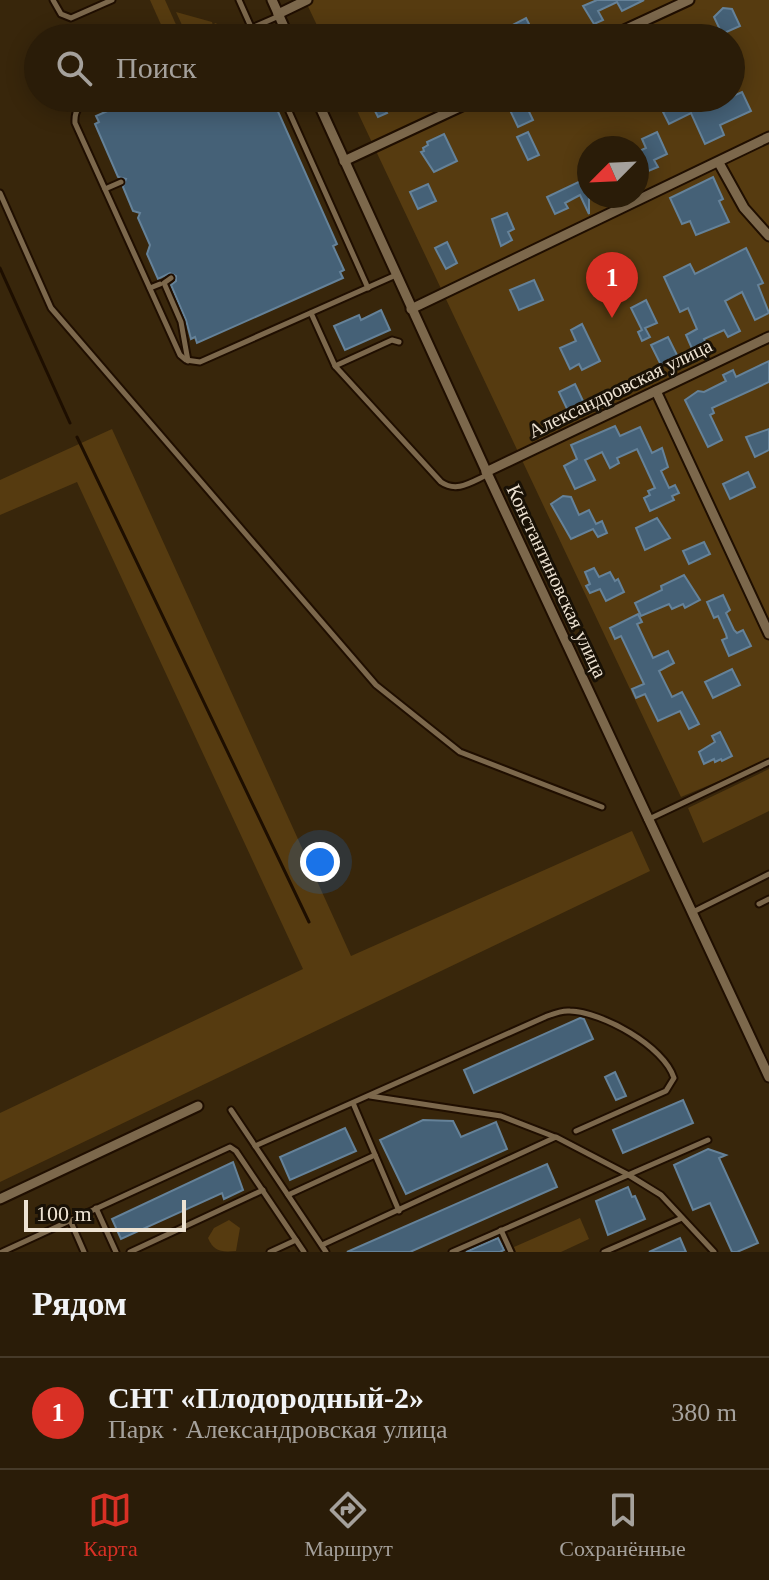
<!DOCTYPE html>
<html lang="ru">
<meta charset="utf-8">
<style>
body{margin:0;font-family:Georgia,serif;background:#362916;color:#f1f3f6}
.compass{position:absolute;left:577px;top:136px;width:72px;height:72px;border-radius:50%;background:#2a1c08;box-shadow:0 4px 20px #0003;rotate:246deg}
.scale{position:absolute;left:24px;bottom:20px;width:162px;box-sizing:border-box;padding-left:8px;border:4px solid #eee3d3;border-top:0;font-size:22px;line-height:28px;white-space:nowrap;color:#eee3d3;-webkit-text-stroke:6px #191106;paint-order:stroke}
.you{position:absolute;left:320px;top:862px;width:28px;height:28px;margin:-20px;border:6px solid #fff;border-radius:50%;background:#1a73e8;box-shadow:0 0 0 12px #1a73e833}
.badge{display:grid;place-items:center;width:52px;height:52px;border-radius:50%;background:#d93025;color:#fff;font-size:26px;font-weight:700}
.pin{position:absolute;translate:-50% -66px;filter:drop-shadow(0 2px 4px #0008)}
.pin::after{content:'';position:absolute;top:42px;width:28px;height:24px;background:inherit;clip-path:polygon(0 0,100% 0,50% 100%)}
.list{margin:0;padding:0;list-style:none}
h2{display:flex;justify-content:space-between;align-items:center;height:104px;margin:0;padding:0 32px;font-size:34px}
h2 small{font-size:26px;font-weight:400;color:#a5a19c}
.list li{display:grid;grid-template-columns:52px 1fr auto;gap:24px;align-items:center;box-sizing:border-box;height:112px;padding:0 32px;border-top:2px solid #463a29}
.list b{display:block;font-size:30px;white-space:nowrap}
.list p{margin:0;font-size:26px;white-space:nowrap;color:#a5a19c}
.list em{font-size:26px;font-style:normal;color:#a5a19c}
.icon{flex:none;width:44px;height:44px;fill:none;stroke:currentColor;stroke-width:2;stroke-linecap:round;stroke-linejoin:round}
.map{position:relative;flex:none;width:769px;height:1252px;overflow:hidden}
.search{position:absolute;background:#2a1c08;box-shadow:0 4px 20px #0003;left:24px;right:24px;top:24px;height:88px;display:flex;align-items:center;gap:20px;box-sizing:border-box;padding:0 28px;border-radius:44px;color:#a5a19c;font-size:30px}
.sheet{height:216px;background:#2a1c08}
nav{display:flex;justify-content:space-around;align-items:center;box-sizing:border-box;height:112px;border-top:2px solid #463a29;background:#2a1c08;font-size:22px;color:#a5a19c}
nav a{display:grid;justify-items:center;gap:4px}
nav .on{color:#d93025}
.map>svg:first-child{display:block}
.green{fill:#563b10;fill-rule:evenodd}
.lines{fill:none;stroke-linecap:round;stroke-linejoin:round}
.stream{stroke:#1d0e00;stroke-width:3}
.building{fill:#456177;stroke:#658299;stroke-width:2}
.service-casing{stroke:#1f0e00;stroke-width:9}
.minor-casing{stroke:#1f0e00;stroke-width:13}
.service{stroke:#7c684c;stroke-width:5}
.minor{stroke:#7c684c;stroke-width:9}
.labels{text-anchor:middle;stroke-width:6;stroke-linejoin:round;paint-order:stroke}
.street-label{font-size:20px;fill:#eee3d3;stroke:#191106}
</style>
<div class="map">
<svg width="769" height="1252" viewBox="0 0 769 1252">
<rect width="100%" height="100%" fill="#38260b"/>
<g class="green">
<path d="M 150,0 L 165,0 L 182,38 L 167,38 Z"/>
<path d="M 305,0 L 769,0 L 769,760 L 681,797 L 351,98 L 731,98 L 731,38 L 323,38 ZM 589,148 L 637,148 L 637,196 L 589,196 Z"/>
<path d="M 176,12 L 212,22 L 213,26 L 215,23 L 220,25 L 224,34 L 216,38 L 188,38 Z"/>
<path d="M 112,429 L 351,956 L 632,831 L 650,871 L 0,1182 L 0,1113 L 303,969 L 77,482 L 0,515 L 0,480 Z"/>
<path d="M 769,769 L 769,811 L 703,843 L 688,808 Z"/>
<path d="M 580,1218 L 589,1239 L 561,1252 L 516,1252 L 514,1247 Z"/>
<path d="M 229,1220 L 240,1228 L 236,1251 C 221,1252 214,1252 208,1238 L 214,1228 Z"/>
</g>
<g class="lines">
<g class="stream">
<path d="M 0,268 L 70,423"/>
<path d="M 77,437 L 309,922"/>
</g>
</g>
<g class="building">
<path d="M 597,0 L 644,0 L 622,11 L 617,2 L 598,11 L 603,20 L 594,24 L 583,6 Z"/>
<path d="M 723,8 L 732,9 L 740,26 L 722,34 L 714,17 Z"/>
<path d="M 526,18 L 536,38 L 512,38 L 507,28 Z"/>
<path d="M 742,92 L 751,111 L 720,125 L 724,135 L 705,144 L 691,113 L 669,124 L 663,112 L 692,98 L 707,98 L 711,106 Z"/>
<path d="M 137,98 L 272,98 L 337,244 L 333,246 L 344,270 L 340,272 L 343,278 L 197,343 L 195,337 L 191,339 L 186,320 L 171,285 L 176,281 L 176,276 L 170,273 L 158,279 L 147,254 L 150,245 L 138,218 L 140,213 L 133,211 L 123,187 L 126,179 L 118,177 L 95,124 L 99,122 L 96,116 Z"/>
<path d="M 374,98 L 411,98 L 385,110 L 387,113 L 378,117 L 374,109 L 378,107 Z"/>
<path d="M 523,99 L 533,120 L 518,127 L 508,106 Z"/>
<path d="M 528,132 L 539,155 L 528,160 L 517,137 Z"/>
<path d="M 657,132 L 667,154 L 654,160 L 658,167 L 646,172 L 637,152 L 646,148 L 642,139 Z"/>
<path d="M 444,134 L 457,161 L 434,172 L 421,152 L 424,151 L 423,148 L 428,145 L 427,142 Z"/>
<path d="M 589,177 L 589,214 L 580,195 L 565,203 L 568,208 L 555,214 L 547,197 Z"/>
<path d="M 713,177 L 723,199 L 719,201 L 729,222 L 696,235 L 690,221 L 682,224 L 670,198 Z"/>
<path d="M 428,184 L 436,201 L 418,209 L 410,192 Z"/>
<path d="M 507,213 L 514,229 L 508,232 L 512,240 L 501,246 L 492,219 Z"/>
<path d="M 447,242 L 457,263 L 446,269 L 435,248 Z"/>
<path d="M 746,248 L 763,283 L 758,285 L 769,313 L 755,320 L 742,292 L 725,301 L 740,331 L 728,337 L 724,330 L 704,339 L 707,345 L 693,351 L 686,335 L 697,329 L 688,308 L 680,312 L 664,277 L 690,264 L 695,274 Z"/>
<path d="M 534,280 L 543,300 L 519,310 L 510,290 Z"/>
<path d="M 646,300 L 657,323 L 645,328 L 650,337 L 642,341 L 638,332 L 642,330 L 631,308 Z"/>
<path d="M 381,310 L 390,330 L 345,350 L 334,326 L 359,315 L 361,320 Z"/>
<path d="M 582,324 L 600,361 L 582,370 L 579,364 L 570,369 L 560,348 L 576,341 L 571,330 Z"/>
<path d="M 668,337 L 678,357 L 661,365 L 651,345 Z"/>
<path d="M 769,361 L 769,382 L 712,408 L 714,413 L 710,415 L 722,440 L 708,447 L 685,400 L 698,391 L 704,392 L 726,381 L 723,375 L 733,370 L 736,377 Z"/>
<path d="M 575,384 L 584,403 L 568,411 L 559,392 Z"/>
<path d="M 615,426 L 620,436 L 640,427 L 652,453 L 662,448 L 668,467 L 661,471 L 669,488 L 675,485 L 679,493 L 672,496 L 674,500 L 650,511 L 644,498 L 650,495 L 648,491 L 655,488 L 637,449 L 617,458 L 619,463 L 610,468 L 602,452 L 585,460 L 595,480 L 575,489 L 564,466 L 577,459 L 571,445 Z"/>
<path d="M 769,429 L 769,450 L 755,457 L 746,437 Z"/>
<path d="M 748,472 L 755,487 L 730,499 L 723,484 Z"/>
<path d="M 563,496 L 571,497 L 579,515 L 589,510 L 596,524 L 602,521 L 607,533 L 598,537 L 593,529 L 571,539 L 551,504 Z"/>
<path d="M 657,518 L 670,538 L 645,550 L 636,528 Z"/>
<path d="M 704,542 L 710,554 L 689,564 L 683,551 Z"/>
<path d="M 594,568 L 599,577 L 610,572 L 615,581 L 618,579 L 624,592 L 606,601 L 600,589 L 590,593 L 586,586 L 590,584 L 585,572 Z"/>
<path d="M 684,575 L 700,600 L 685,608 L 683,604 L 672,609 L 669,604 L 641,616 L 635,603 L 662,590 L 661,586 Z"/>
<path d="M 723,595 L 730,610 L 726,613 L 734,630 L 737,633 L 743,630 L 751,646 L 729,656 L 722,640 L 727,638 L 726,634 L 718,616 L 714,618 L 707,602 Z"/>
<path d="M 638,614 L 642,622 L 637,624 L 653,658 L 668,651 L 674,663 L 659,671 L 672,697 L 682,692 L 699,724 L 689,729 L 680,711 L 658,721 L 645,694 L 636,698 L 632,689 L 644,684 L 621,636 L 615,639 L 610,628 Z"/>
<path d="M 732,669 L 740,685 L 713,698 L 705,682 Z"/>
<path d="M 720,732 L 732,756 L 722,761 L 721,759 L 715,762 L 714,759 L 704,764 L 699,752 L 715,742 L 712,736 Z"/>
<path d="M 580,1018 L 584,1019 L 593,1039 L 474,1093 L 464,1070 Z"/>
<path d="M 615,1072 L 626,1096 L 616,1100 L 605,1077 Z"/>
<path d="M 683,1100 L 693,1123 L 623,1153 L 613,1130 Z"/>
<path d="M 423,1120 L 453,1121 L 461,1137 L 496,1122 L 507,1149 L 406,1194 L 380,1140 Z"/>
<path d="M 345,1128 L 356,1151 L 290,1180 L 280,1157 Z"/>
<path d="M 708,1149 L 726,1155 L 719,1158 L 758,1243 L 737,1252 L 732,1252 L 710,1203 L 693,1210 L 674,1165 Z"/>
<path d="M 233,1162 L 243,1190 L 224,1199 L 222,1193 L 121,1239 L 112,1219 Z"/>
<path d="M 547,1164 L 557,1187 L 525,1201 L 410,1252 L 347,1252 Z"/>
<path d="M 628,1187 L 632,1197 L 635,1196 L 645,1219 L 608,1235 L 596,1201 Z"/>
<path d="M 498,1238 L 504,1250 L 500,1252 L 466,1252 Z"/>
<path d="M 680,1238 L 686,1252 L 649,1252 Z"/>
</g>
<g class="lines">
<g class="service-casing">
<g id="service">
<path d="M 53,0 L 61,14 L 71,18 L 112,0"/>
<path d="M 239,0 L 256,38"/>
<path d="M 229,38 L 279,16"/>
<path d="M 92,98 C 81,103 74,109 75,123 L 180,355 L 186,360 L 200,362 L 396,275"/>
<path d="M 283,98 L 368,288"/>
<path d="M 105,189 L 121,182"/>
<path d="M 0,193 L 51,308 L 376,685 L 460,752 L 602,807"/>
<path d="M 171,278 L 164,283 L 181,322 L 188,361"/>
<path d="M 150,288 L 160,284"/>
<path d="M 311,313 L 335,366 L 441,482 C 457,493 471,482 487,475"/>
<path d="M 335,366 L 392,340 L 399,342"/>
<path d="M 647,820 L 769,762"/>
<path d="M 759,904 L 769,899"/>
<path d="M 691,913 L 769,874"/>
<path d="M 370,1096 L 501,1116 L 555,1137"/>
<path d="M 353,1103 L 399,1211"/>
<path d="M 231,1110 L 326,1252"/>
<path d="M 255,1146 L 545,1017 C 553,1014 561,1010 570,1011 C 602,1012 664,1046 674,1078 L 666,1091 L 576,1131"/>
<path d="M 288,1195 L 375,1155"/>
<path d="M 96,1208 L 116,1252"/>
<path d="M 70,1220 L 84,1252"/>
<path d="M 501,1230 L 511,1252"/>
<path d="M 322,1245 L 556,1137 L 627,1174 L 661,1195 L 714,1252"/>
<path d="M 2,1252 L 230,1147 L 236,1151 L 304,1252"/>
<path d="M 130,1252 L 263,1190"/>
<path d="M 270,1252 L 296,1240"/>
<path d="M 452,1252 L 708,1140"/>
<path d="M 604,1252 L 682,1218"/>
</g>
</g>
<g class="minor-casing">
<g id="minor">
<path d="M 272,0 L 289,38"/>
<path d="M 278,14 L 307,0"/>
<path d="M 607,38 L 689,0"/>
<path d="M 316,98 L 488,475 L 769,1077"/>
<path d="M 344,161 L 479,98"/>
<path d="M 719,163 L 744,208 L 769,236"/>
<path d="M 411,309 L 769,137"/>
<path d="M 656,391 L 769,634"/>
<path d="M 486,472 L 769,337"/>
<path d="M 0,1199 L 198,1106"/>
</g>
</g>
<use href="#service" class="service"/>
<use href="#minor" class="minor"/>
</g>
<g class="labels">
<g class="street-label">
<text transform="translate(620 388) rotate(-26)" y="7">Александровская улица</text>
<text transform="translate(557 581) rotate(65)" y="7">Константиновская улица</text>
</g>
</g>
</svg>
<svg class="compass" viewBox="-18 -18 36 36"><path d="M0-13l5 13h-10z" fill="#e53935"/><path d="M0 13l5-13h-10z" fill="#a5a19c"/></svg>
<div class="scale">100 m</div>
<div class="you"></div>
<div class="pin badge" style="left:612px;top:318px">1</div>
<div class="search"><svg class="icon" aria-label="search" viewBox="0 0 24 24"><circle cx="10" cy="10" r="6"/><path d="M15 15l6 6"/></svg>Поиск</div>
</div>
<section class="sheet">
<h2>Рядом<small></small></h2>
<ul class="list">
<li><span class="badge">1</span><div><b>СНТ «Плодородный-2»</b><p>Парк · Александровская улица</p></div><em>380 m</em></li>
</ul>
</section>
<nav>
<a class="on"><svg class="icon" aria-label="map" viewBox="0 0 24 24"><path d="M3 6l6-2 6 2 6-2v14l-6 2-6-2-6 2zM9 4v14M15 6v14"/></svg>Карта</a>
<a><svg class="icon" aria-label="directions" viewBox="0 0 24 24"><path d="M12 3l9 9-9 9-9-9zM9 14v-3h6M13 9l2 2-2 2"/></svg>Маршрут</a>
<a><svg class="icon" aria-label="saved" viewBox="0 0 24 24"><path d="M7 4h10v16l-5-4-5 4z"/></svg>Сохранённые</a>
</nav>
